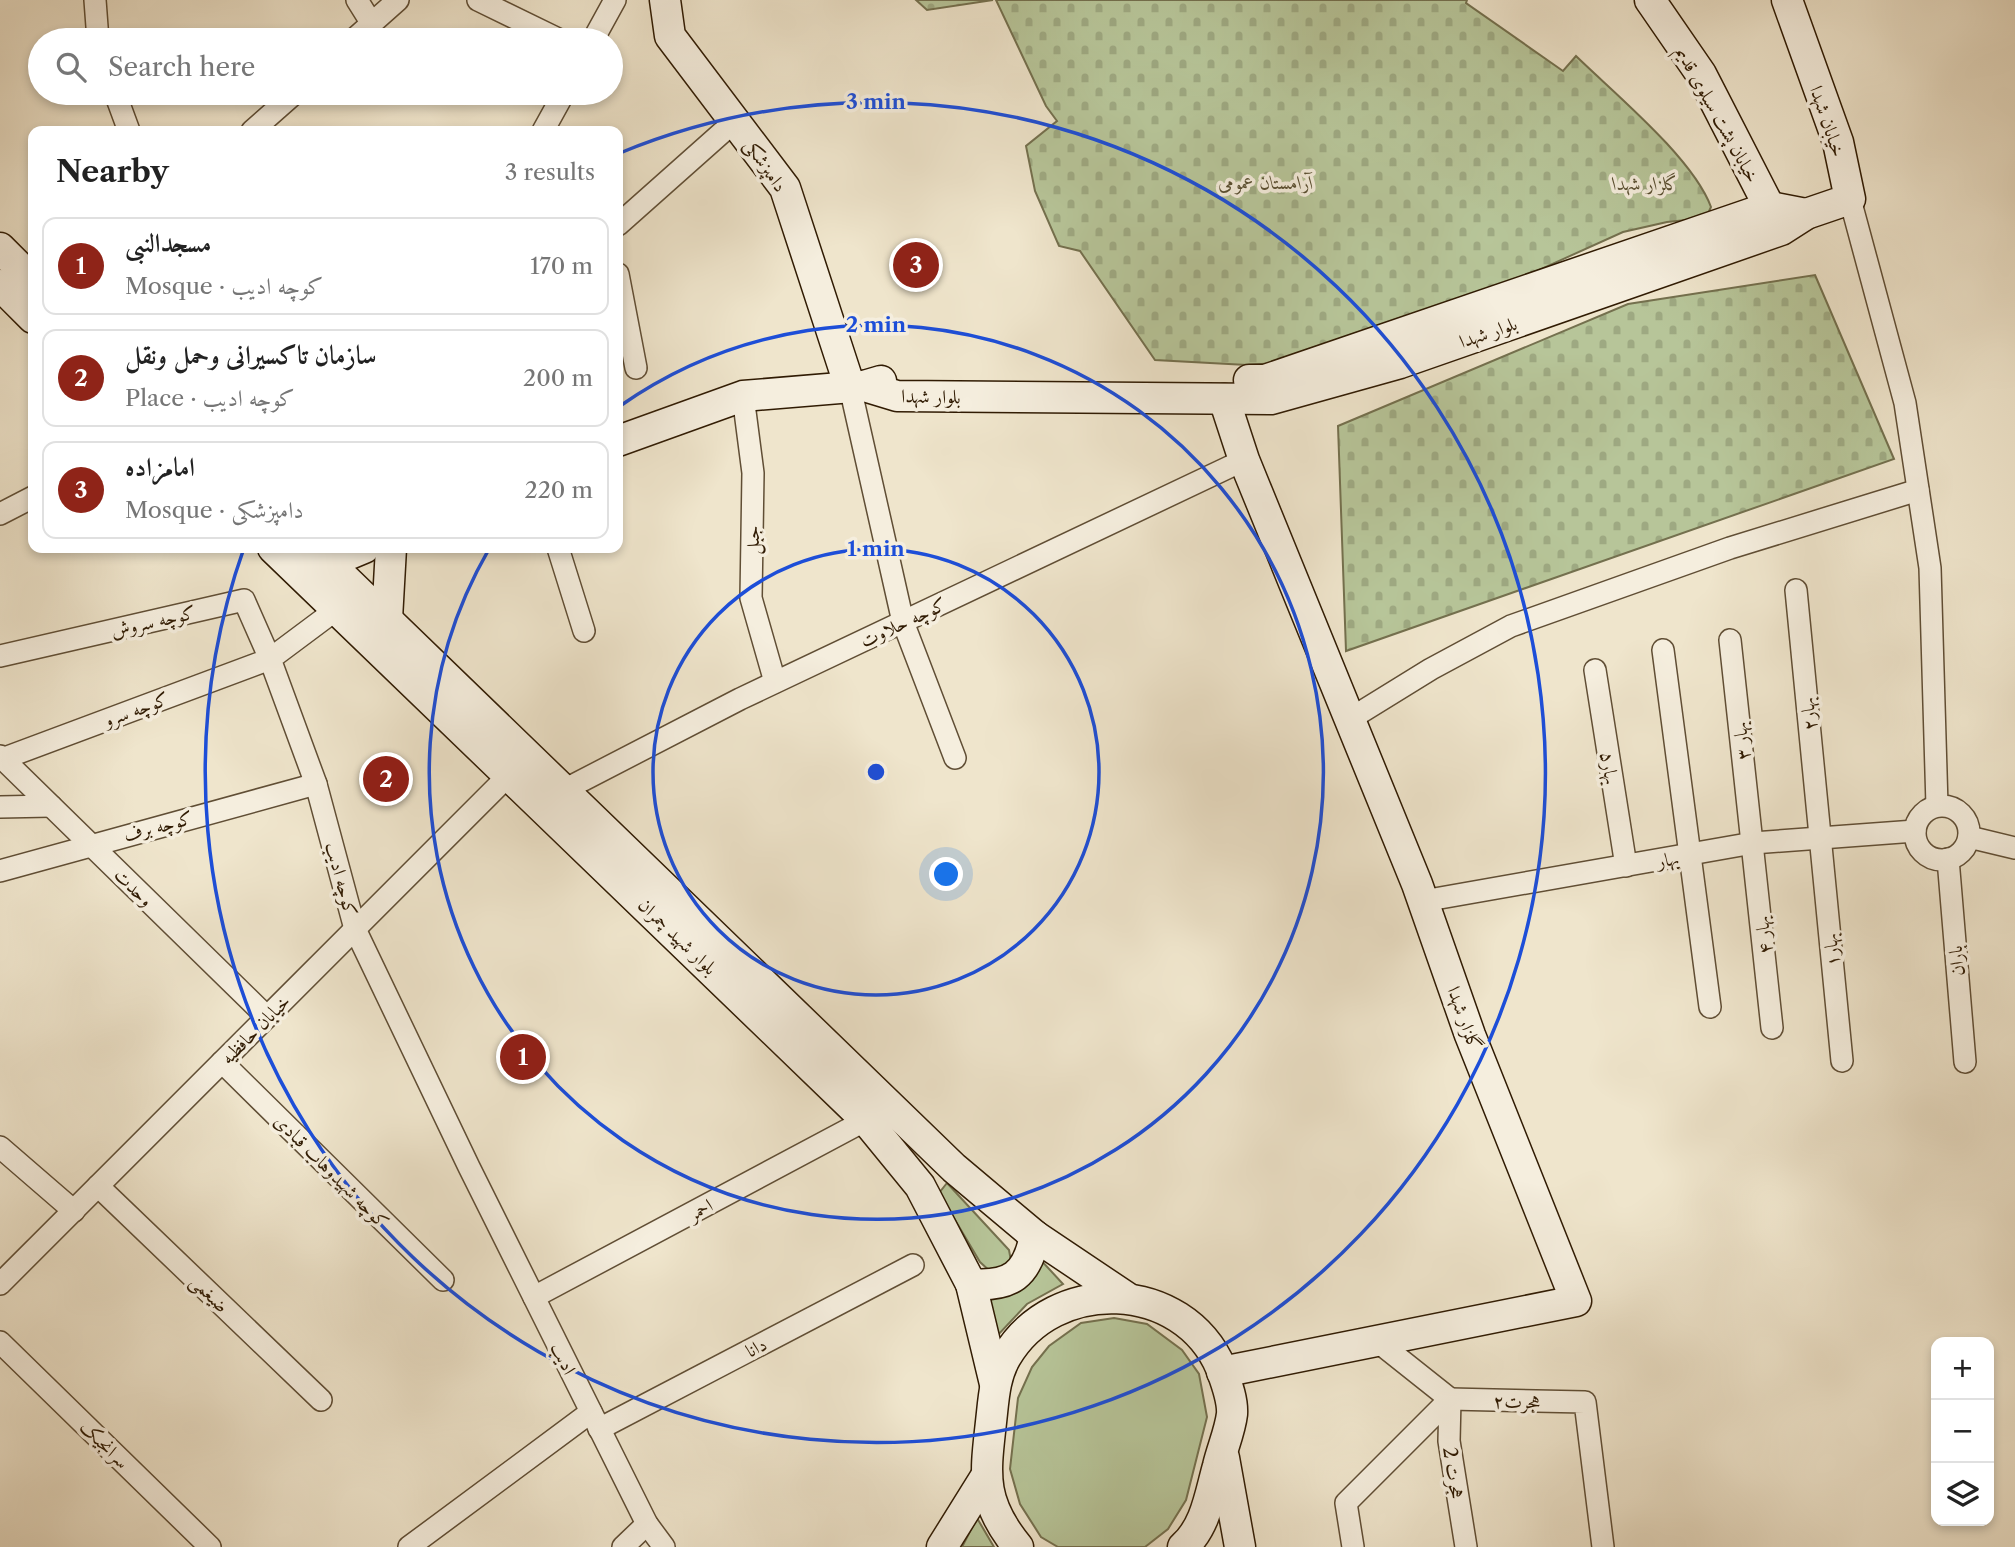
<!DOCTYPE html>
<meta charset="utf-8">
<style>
body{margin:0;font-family:"Libre Caslon Text",Amiri,serif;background:#f2f2f2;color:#222}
.controls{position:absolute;right:21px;bottom:21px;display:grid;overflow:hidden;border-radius:14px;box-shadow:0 4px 10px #0003}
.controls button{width:63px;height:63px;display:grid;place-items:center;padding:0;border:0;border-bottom:2px solid #e0e0e0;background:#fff;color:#222;font:35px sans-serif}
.you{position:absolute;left:947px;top:875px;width:24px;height:24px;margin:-18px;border:5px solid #fff;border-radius:50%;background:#1a73e8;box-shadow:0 0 0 10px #1a73e833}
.badge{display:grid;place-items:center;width:46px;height:46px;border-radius:50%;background:#8f2418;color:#fff;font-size:23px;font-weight:700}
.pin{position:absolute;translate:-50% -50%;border:4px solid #fff;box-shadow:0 2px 7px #0006}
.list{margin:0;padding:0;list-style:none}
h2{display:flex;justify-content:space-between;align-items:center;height:91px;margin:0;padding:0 28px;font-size:30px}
h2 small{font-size:23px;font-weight:400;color:#767676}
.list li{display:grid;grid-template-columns:46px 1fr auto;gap:21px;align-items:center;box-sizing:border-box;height:98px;margin:0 14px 14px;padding:0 14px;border:2px solid #e0e0e0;border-radius:14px}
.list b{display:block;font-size:26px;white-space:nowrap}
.list p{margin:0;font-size:23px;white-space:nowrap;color:#767676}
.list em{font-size:23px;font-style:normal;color:#767676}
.icon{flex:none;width:38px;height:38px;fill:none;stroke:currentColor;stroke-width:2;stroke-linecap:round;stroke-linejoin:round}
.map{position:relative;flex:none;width:2015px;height:1547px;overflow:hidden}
.search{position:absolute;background:#fff;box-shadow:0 4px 10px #0003;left:28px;top:28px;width:595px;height:77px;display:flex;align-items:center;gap:18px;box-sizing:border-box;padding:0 24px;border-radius:38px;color:#767676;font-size:26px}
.panel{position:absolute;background:#fff;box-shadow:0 4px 10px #0003;left:28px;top:126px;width:595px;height:427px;border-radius:14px}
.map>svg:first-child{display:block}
.grass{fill:#b7c599;stroke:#74704e;stroke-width:2}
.cemetery{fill:url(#cemetery-stones);stroke:#74704e;stroke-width:2}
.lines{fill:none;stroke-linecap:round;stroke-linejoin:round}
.street-casing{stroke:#604e35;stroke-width:24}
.secondary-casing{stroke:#301b03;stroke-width:33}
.street{stroke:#f5eede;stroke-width:21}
.secondary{stroke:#f5eede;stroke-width:30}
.ring{fill:none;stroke:#1d4ed8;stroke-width:3.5}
.labels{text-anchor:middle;stroke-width:7;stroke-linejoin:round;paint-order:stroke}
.street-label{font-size:19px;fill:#301b03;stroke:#f5eede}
.park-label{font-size:19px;font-style:italic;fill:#584e30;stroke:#f5eede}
.centre{fill:#1d4ed8;stroke:#f5eede;stroke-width:3.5}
.ring-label{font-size:21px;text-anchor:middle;font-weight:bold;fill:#1d4ed8;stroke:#f5eede;stroke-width:7;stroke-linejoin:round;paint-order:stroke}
</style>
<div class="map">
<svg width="2015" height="1547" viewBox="0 0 2015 1547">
<defs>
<pattern id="cemetery-stones" width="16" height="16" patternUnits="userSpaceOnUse" patternTransform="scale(1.75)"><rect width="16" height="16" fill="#b7c599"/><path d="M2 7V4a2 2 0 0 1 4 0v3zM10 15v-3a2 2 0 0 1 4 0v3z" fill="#9ea982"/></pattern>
</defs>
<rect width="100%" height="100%" fill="#efe5cc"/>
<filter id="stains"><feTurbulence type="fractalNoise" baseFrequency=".00286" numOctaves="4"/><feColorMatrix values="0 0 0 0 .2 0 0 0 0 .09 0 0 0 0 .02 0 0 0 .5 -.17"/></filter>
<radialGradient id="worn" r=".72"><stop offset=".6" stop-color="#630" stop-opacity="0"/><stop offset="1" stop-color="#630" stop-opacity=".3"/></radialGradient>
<g class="grass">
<path d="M 947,1183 L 1009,1250 L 1011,1261 L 992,1273 L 980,1262 L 939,1193 Z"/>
<path d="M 1038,1257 L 1063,1284 L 1027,1304 L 997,1336 L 986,1296 C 1021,1294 1027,1290 1038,1257 Z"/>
<path d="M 1114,1318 L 1147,1324 L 1182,1350 L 1199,1374 L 1207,1417 L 1186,1500 L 1168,1529 L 1145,1547 L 1058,1547 L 1041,1537 L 1020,1504 L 1010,1469 L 1018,1398 L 1032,1367 L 1049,1346 L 1081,1323 Z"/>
<path d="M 977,1518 L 994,1547 L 962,1547 Z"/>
</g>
<g class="cemetery">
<path d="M 916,0 L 993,0 L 927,10 Z"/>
<path d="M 996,0 L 1467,0 L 1466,3 L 1563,71 L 1576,56 C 1615,94 1693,158 1711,207 L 1706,218 L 1667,222 L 1623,232 L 1393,336 L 1332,359 L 1247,365 L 1155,360 L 1080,251 L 1059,246 L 1035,191 L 1026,146 L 1057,121 L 1046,106 Z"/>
<path d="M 1815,275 L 1894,459 L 1346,651 L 1338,426 L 1628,304 Z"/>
</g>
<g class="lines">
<g class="street-casing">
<g id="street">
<path d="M 95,0 L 98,40"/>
<path d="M 357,0 L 372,24"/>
<path d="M 478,0 L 560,40"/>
<path d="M 353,40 L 398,0"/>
<path d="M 593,40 L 615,0"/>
<path d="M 115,93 L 129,131"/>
<path d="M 252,131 L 295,93"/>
<path d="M 543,131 L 564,93"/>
<path d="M 1850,199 L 1905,403 L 1930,568 L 1937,806"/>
<path d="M 618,225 L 735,121"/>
<path d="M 618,274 L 636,368"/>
<path d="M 850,387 L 903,622 L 955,758"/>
<path d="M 743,396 L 753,473 L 751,598 L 775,682"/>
<path d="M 0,514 L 33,497"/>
<path d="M 558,548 L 584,631"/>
<path d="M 1796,590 L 1842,1061"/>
<path d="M 337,609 L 270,659 L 316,784 L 355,929 L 469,1167 L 647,1524 L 664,1547"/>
<path d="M 1730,640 L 1772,1028"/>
<path d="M 1663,650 L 1710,1007"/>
<path d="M 0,656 L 244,600 L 270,659 L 2,759"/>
<path d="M 1595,670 L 1626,866"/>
<path d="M 1350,719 L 1431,669 L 1511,626 L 1730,548 L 1918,490"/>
<path d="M 0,756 L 267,1017"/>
<path d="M 564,790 L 740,699 L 1244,460"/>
<circle cx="1942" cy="833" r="27"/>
<path d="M 0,807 L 51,806"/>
<path d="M 1969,837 L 2015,848"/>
<path d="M 1948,859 L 1965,1062"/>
<path d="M 0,871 L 316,784"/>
<path d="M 1423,901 L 1753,843 L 1915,831"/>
<path d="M 222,1062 L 443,1280"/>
<path d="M 0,1147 L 74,1211"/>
<path d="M 98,1186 L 321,1400"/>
<path d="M 0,1284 L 510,774"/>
<path d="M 534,1297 L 866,1120"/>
<path d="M 1377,1341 L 1450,1399 L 1449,1441 L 1466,1547"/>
<path d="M 0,1342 L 210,1547"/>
<path d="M 599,1429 L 913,1265"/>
<path d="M 409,1547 L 591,1412"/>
<path d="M 623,1547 L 647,1524"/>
<path d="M 1353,1547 L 1346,1503 L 1450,1399 L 1585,1402 L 1603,1547"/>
</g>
</g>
<g class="secondary-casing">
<g id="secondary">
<path d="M 665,0 L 670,36 L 785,188 L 850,387"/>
<path d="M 1650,0 L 1701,74 L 1778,224"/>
<path d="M 0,248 L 33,281"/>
<path d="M 0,285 L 33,318"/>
<path d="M 1249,380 L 1265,380 L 1770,207 L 1806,214"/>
<path d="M 864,386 L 897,396 L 1271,399 L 1400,363 L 1781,230 L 1806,214 L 1850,199 L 1838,142 L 1787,0"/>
<path d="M 618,441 L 743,396 L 864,386 L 881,381"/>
<path d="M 273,548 L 866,1120 L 920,1186 L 971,1284 L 995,1384"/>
<path d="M 313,548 L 954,1168 L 1035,1236 L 1126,1297"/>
<path d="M 328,563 L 364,548"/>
<path d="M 387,619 L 391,548"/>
<path d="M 971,1284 C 1011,1287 1027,1275 1035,1236"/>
<path d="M 1222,1372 L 1576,1301 L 1470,1035 L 1417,884 L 1244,460 L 1224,399"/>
<path d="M 1224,1458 L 1240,1547"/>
<path d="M 942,1547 L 985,1478"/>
<path d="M 1018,1547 C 978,1498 986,1471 992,1413 C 994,1393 996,1374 1006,1357 C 1054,1275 1183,1279 1221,1368 C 1226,1382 1233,1399 1232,1414 C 1230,1431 1222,1449 1218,1466 C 1210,1494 1206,1527 1183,1547"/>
</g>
</g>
<use href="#street" class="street"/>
<use href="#secondary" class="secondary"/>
</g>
<g class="ring">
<circle cx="876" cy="772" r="223"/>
<path d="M620 406A447 447 0 1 1 489 549"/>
<path d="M620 153A670 670 0 1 1 244 548"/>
</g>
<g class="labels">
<g class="street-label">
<text transform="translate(1718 114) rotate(61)" y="7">خیابان پشت سیلوی قدیم</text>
<text transform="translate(1828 121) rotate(71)" y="7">خیابان شهدا</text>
<text transform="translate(766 165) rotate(55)" y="7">دامپزشکی</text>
<text transform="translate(1488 332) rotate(-19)" y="7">بلوار شهدا</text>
<text transform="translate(931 396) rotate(1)" y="7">بلوار شهدا</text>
<text transform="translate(752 540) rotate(-89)" y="7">جبل</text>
<text transform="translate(153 621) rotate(-13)" y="7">کوچه سروش</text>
<text transform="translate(903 622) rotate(-25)" y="7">کوچه حلاوت</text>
<text transform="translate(136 709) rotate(-20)" y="7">کوچه سرو</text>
<text transform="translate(1808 714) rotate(-96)" y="7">بهار۲</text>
<text transform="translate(1741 741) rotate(-96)" y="7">بهار ۳</text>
<text transform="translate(1610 768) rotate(81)" y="7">بهار۵</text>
<text transform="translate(158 826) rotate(-15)" y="7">کوچه برف</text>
<text transform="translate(1668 859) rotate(-10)" y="7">بهار</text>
<text transform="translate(342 879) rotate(75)" y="7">کوچه ادیب</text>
<text transform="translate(134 887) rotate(44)" y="7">وحدت</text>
<text transform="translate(1763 935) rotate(-96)" y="7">بهار ۴</text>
<text transform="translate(678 936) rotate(44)" y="7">بلوار شهید چمران</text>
<text transform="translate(1831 950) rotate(-96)" y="7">بهار۱</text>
<text transform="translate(1956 961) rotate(-95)" y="7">باران</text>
<text transform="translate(1465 1018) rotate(70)" y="7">گلزار شهدا</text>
<text transform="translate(255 1029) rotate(-45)" y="7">خیابان حافظیه</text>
<text transform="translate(332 1171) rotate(45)" y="7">کوچه شهیدوهاب قبادی</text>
<text transform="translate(700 1209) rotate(-28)" y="7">احمر</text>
<text transform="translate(210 1293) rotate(44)" y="7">ضیغمی</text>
<text transform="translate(756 1347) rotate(-27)" y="7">دانا</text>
<text transform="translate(564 1358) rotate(63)" y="7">ادیب</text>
<text transform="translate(1517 1401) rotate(1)" y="7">هجرت۲</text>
<text transform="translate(105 1444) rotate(44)" y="7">سرانجیک</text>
<text transform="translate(1454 1473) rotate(81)" y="7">هجرت 2</text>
</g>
<g class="park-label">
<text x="1266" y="189">آرامستان عمومی</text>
<text x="1646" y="190">گلزار شهدا</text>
</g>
</g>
<circle cx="876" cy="772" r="10" class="centre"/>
<g class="ring-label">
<text x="876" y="109">3 min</text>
<text x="876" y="332">2 min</text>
<text x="876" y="556">1 min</text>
</g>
<rect width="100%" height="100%" filter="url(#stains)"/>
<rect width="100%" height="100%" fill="url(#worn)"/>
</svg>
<div class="controls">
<button>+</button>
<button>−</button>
<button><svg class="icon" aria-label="layers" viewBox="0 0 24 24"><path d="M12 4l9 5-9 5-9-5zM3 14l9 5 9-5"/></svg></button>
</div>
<div class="you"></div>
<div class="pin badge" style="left:523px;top:1057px">1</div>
<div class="pin badge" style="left:386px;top:779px">2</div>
<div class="pin badge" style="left:916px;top:265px">3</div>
<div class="search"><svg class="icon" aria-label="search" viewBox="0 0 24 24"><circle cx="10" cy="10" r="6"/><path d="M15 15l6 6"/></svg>Search here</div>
<section class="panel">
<h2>Nearby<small>3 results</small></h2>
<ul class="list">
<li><span class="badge">1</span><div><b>مسجدالنبی</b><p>Mosque · کوچه ادیب</p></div><em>170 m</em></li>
<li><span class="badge">2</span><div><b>سازمان تاکسیرانی وحمل ونقل</b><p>Place · کوچه ادیب</p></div><em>200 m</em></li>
<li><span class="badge">3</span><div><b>امامزاده</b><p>Mosque · دامپزشکی</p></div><em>220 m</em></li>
</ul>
</section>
</div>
